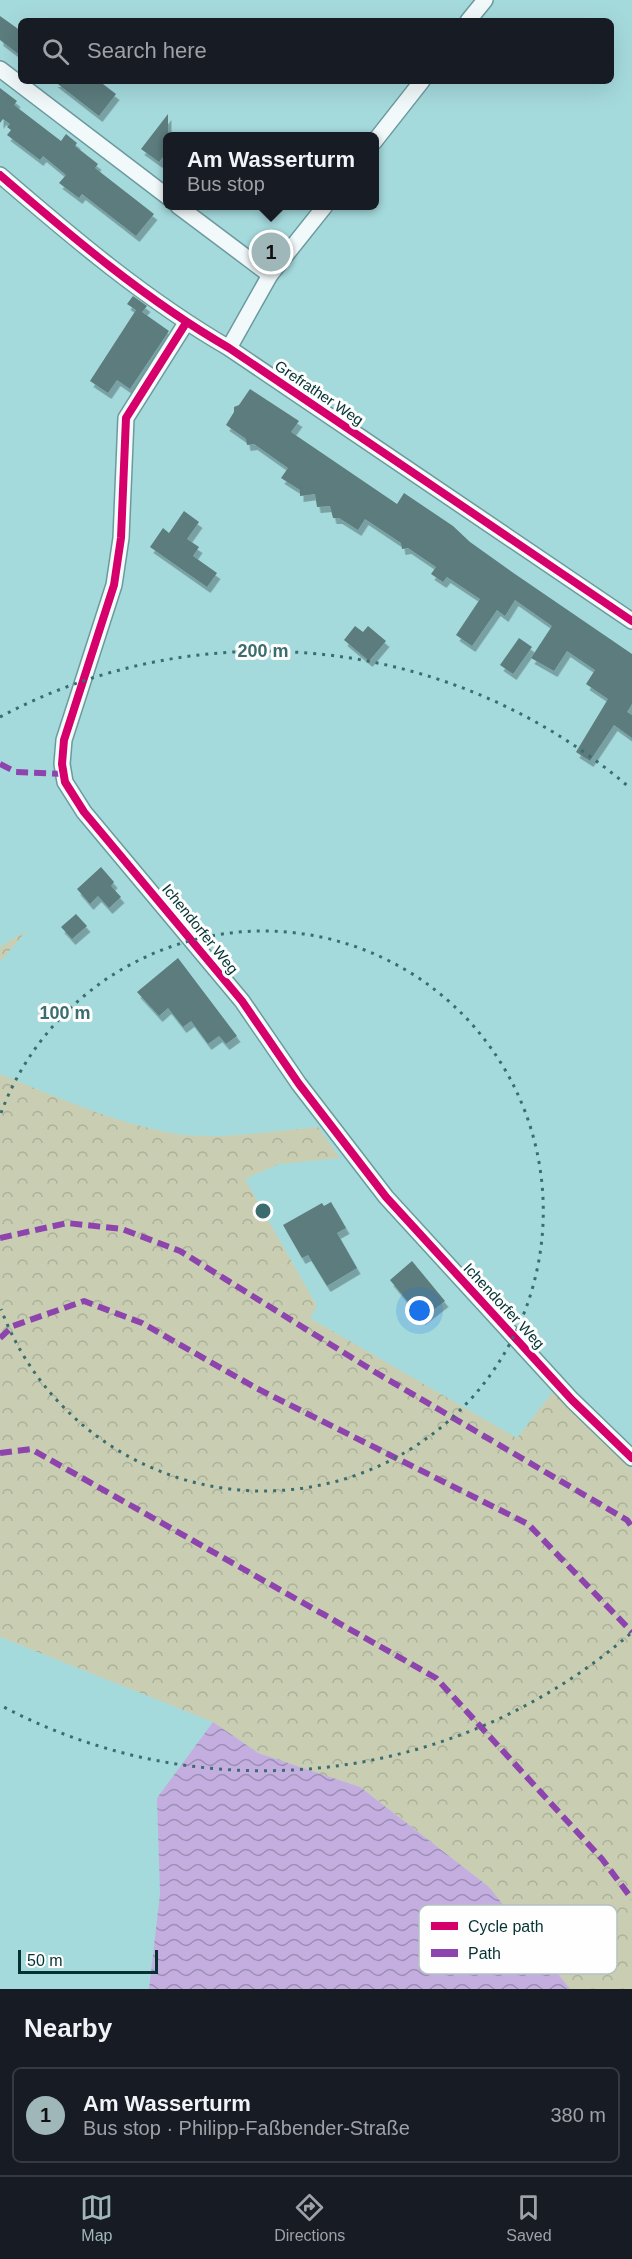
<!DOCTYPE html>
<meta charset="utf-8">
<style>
body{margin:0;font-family:Arial,sans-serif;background:#242831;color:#f1f3f6}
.scale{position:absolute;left:18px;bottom:15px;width:140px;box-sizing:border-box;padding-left:6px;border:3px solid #043233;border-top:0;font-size:16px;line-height:21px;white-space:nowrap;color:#043233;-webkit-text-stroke:4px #fefefe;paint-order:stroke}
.you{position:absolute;left:420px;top:1311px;width:21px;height:21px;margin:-15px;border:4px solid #fff;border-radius:50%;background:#1a73e8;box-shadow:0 0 0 9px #1a73e833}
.badge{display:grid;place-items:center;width:39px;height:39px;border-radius:50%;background:#a0b7b9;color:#111;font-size:20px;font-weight:700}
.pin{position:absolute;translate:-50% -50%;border:3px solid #fff;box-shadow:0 2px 6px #0006}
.popup{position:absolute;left:163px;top:132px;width:216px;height:78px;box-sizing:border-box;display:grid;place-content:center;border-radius:9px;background:#171b24;filter:drop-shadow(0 2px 4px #0005);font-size:20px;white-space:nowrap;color:#9ea1a6}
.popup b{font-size:22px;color:#f1f3f6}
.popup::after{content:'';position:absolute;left:50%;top:100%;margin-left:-12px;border:12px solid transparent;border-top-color:#171b24}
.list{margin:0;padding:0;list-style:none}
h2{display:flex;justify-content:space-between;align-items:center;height:78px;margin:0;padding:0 24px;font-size:26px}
h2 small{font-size:20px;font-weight:400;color:#9ea1a6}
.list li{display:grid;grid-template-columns:39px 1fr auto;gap:18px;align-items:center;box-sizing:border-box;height:96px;margin:0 12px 12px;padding:0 12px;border:2px solid #363941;border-radius:9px}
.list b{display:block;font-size:22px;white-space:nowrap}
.list p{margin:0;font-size:20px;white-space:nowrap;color:#9ea1a6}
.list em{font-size:20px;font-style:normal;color:#9ea1a6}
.icon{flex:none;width:33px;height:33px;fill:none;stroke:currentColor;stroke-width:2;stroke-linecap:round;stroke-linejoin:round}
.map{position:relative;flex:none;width:632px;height:1989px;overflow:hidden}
.search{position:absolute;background:#171b24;box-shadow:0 6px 24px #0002;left:18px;right:18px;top:18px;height:66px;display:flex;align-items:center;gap:15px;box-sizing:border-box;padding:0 21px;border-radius:9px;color:#9ea1a6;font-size:22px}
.sheet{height:186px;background:#171b24}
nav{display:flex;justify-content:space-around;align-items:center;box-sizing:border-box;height:84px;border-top:2px solid #363941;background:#171b24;font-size:16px;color:#9ea1a6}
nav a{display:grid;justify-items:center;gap:3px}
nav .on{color:#a0b7b9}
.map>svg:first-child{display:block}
.forest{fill:url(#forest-crowns)}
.water{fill:url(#water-waves)}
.building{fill:#5c7c7e;filter:url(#shadow)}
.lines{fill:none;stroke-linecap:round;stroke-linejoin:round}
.street-casing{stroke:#6c9a9c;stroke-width:18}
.street{stroke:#f2f9fa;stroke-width:15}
.quiet{stroke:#8e44ad;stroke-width:6;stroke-dasharray:12 6;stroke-linecap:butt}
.cycleway-casing{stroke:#fefefe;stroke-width:11}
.cycleway{stroke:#d6006c;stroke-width:8}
.ring{fill:none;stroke:#3c6d6e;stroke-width:3;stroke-dasharray:3 6}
.labels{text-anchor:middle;stroke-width:6;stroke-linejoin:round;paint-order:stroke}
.street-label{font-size:15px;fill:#043233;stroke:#fefefe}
.key{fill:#fefefe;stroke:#b3c1c1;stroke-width:1.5}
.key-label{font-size:16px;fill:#043233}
.centre{fill:#3c6d6e;stroke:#fefefe;stroke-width:3}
.ring-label{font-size:18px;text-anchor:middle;font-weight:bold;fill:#3c6d6e;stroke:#fefefe;stroke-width:6;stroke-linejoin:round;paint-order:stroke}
</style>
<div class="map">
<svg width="632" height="1989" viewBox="0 0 632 1989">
<defs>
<pattern id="forest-crowns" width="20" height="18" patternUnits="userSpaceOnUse" patternTransform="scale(1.5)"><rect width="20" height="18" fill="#c9ceb2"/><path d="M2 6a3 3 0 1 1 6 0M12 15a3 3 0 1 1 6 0" fill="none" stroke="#abb19a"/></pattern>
<pattern id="water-waves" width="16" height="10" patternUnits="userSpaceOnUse" patternTransform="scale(1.5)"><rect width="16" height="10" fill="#c4aee0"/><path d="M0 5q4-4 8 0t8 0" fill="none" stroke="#9d8eb6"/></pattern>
<filter id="shadow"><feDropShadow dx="3.5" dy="6" stdDeviation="0" flood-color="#0004"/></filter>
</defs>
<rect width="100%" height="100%" fill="#a5dadd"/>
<g class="forest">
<path d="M 27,930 L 0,962 L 0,947 Z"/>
<path d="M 0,1074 C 54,1096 108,1120 166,1132 C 215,1142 268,1131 318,1127 L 340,1158 L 279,1164 L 245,1179 L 317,1306 L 310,1318 L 517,1438 L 555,1389 L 632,1470 L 632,1989 L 570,1989 L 489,1887 L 360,1787 L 258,1753 L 213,1722 L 0,1637 Z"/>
</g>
<path class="water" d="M 213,1722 L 258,1753 L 360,1787 L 489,1887 L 570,1989 L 149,1989 L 160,1894 L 157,1798 Z"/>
<g class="building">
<path d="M 0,16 L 21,31 L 21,56 L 0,40 Z"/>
<path d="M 54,81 L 99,81 L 116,94 L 99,116 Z"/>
<path d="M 0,88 L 17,101 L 14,105 L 61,141 L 66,134 L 77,143 L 75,146 L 98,164 L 95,168 L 154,214 L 136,236 L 82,194 L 79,198 L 59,183 L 66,175 L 43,156 L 40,160 L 7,135 L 11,130 L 7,127 L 10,124 L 3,119 L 0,123 Z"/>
<path d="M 168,114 L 168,151 L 159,162 L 141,149 Z"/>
<path d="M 133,296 L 147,306 L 142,312 L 169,331 L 130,389 L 117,380 L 108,393 L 90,381 L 136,310 L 127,304 Z"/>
<path d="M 250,389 L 299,421 L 291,432 L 397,504 L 404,493 L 453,526 L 470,542 L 512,572 L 632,654 L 632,704 L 627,712 L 632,715 L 632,738 L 614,725 L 590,761 L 576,752 L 608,699 L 586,684 L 595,670 L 567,651 L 554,671 L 531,658 L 552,626 L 515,600 L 505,616 L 497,610 L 472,646 L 456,635 L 480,599 L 447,577 L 443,582 L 431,574 L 436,567 L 408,548 L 402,549 L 401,543 L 365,519 L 358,530 L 339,518 L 333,518 L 330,506 L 317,507 L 315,494 L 300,496 L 300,490 L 281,478 L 288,468 L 254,444 L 247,445 L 246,439 L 226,425 L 234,412 L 234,407 L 239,405 Z"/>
<path d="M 184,511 L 199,522 L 187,539 L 199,547 L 193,556 L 217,573 L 207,587 L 150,547 L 163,528 L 169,533 Z"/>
<path d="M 355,626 L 363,632 L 368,626 L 386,641 L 369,661 L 344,640 Z"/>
<path d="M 519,638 L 532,647 L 513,674 L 500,665 Z"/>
<path d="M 101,867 L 114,882 L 111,886 L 121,897 L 109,908 L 98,896 L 90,904 L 77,889 Z"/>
<path d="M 76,914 L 87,926 L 72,939 L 61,927 Z"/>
<path d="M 178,958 L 237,1036 L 226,1044 L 219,1036 L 208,1044 L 191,1021 L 183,1027 L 168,1008 L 159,1016 L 137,992 Z"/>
<path d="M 331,1202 L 346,1228 L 337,1233 L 357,1268 L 327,1286 L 308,1255 L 302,1258 L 283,1225 L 322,1203 L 324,1206 Z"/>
<path d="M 412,1261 L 445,1301 L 422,1319 L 390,1280 Z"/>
</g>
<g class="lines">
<g class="street-casing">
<g id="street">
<path d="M 468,21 L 485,0"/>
<path d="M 0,69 L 168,197"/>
<path d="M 374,142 L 422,81"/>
<path d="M 0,175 C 72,237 146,300 229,348 L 632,621"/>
<path d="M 178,206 L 270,275"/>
<path d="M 186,323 L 126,418 L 121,538 L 114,585 L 64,740 L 62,764 L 65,782 L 84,812 L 242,1001 L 299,1084 L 386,1197 L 572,1400 L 632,1458"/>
<path d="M 229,348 L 270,275 L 325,206"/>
</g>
</g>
<use href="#street" class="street"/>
<g class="quiet">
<path d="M 0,764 L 16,772 L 64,774"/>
<path d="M 0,1238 L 67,1223 L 122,1229 L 180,1251 L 375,1372 L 627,1520 L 632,1527"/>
<path d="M 0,1338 L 13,1326 L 84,1301 L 142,1323 L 256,1388 L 528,1524 L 632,1632"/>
<path d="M 0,1453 L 31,1449 L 436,1678 L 602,1859 L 632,1899"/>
</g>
<g class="cycleway-casing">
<g id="cycleway">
<path d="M 0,175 C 72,237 146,300 229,348 L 632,621"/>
<path d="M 186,323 L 126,418 L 121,538 L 114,585 L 64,740 L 62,764 L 65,782 L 84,812 L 242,1001 L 299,1084 L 386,1197 L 572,1400 L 632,1458"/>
</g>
</g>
<use href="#cycleway" class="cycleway"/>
</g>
<g class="ring">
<path d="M1 1113A280 280 0 1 1 1 1309"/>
<path d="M630 1634A560 560 0 0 1 0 1705M0 717A560 560 0 0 1 630 788"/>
</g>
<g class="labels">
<g class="street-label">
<text transform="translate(319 393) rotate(34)" y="5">Grefrather Weg</text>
<text transform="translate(200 929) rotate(51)" y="5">Ichendorfer Weg</text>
<text transform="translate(504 1306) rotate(47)" y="5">Ichendorfer Weg</text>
</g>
</g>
<rect x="419" y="1905" width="198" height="69" rx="9" class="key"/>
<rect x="431" y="1922" width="27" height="8" fill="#d6006c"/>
<rect x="431" y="1949" width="27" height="8" fill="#8e44ad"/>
<g class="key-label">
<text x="468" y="1932">Cycle path</text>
<text x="468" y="1959">Path</text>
</g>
<circle cx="263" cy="1211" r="9" class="centre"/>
<g class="ring-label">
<text x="263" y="657">200 m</text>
<text x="65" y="1019">100 m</text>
</g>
</svg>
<div class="scale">50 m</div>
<div class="you"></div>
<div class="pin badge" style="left:271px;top:252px">1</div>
<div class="popup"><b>Am Wasserturm</b>Bus stop</div>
<div class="search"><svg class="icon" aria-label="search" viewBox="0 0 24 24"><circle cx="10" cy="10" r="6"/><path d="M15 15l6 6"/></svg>Search here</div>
</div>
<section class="sheet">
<h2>Nearby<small></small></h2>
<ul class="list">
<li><span class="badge">1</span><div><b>Am Wasserturm</b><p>Bus stop · Philipp-Faßbender-Straße</p></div><em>380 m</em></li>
</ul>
</section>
<nav>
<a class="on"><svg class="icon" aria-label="map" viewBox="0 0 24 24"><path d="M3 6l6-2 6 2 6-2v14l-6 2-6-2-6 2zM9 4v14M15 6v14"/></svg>Map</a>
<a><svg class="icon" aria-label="directions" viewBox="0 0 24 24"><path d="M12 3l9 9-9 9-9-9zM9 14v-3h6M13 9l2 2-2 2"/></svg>Directions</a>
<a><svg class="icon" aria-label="saved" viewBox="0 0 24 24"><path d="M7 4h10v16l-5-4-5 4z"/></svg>Saved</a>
</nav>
